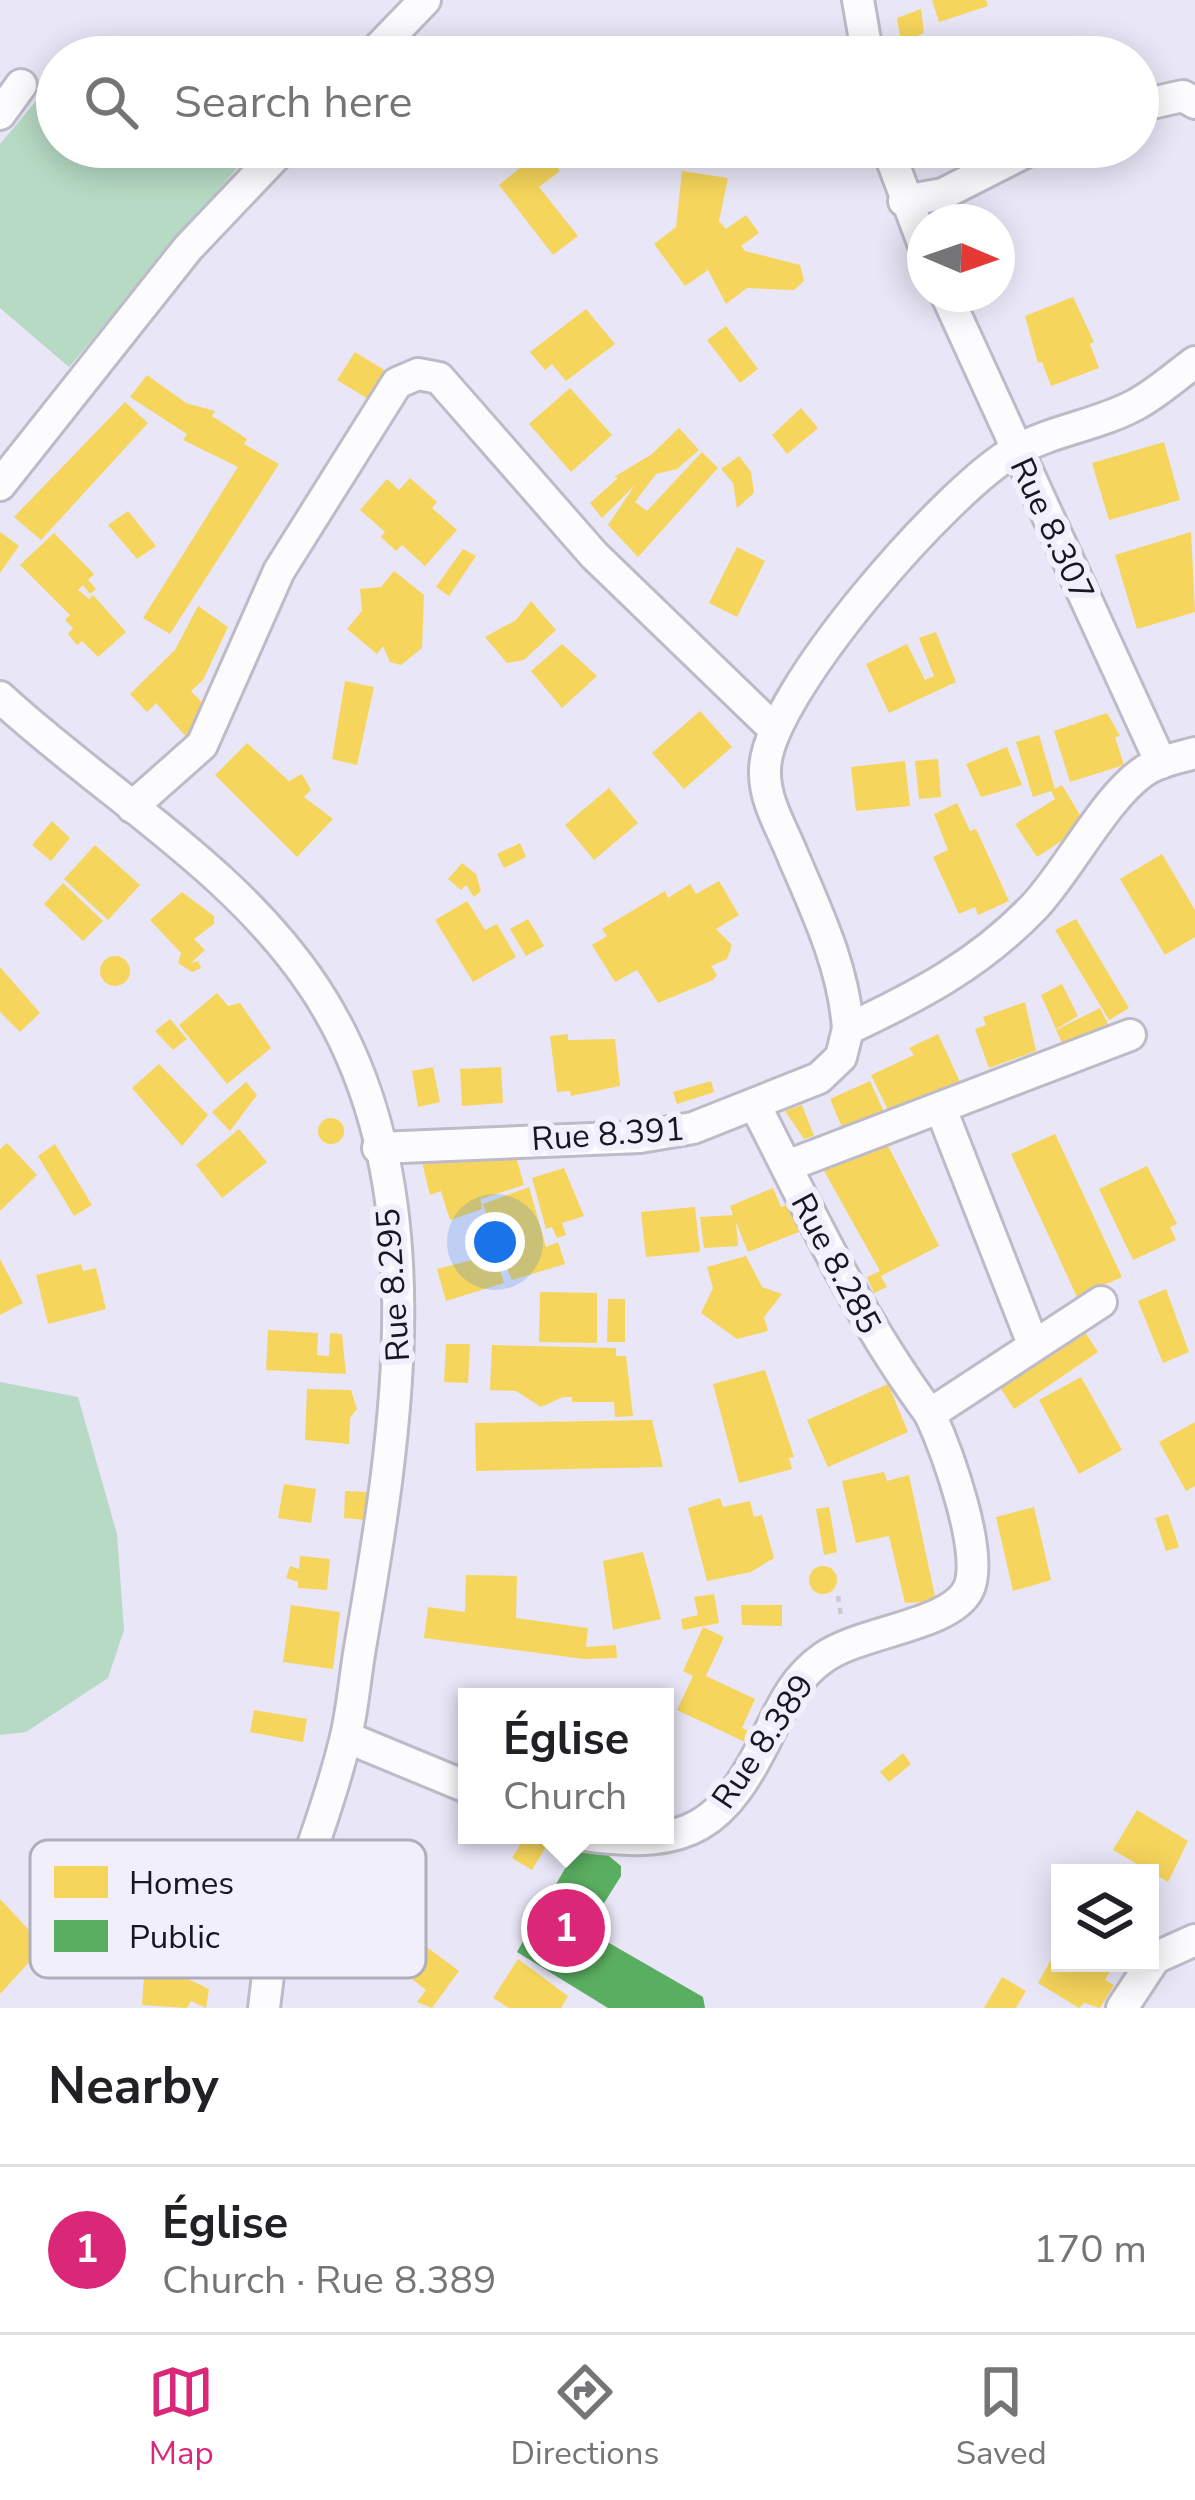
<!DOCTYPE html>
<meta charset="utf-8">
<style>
body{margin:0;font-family:"Nunito Sans",sans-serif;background:#f6f6f6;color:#202124}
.controls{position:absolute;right:36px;bottom:36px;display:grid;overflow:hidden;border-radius:0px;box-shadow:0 6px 30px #0003}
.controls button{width:108px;height:108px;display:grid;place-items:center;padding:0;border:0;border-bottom:3px solid #e0e0e0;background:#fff;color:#202124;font:60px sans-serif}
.compass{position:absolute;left:907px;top:204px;width:108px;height:108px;border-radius:50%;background:#fff;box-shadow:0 6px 30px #0003;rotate:92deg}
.you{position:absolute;left:495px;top:1242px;width:42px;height:42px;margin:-30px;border:9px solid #fff;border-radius:50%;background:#1a73e8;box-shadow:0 0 0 18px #1a73e833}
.badge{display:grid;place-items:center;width:78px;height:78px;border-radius:50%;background:#db2777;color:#fff;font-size:39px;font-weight:700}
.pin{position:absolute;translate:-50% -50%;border:6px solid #fff;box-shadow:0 3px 12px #0006}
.popup{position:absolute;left:458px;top:1688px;width:216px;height:156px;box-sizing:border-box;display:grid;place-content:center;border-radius:0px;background:#fff;filter:drop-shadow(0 3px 9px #0005);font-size:39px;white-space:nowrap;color:#757577}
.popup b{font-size:45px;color:#202124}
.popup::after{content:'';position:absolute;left:50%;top:100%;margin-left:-24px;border:24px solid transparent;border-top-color:#fff}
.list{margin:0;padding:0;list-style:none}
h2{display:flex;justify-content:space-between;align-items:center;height:156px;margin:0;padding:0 48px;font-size:51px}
h2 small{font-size:39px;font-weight:400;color:#757577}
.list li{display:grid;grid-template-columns:78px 1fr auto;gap:36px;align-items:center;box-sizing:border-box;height:168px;padding:0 48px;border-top:3px solid #e0e0e0}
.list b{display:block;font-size:45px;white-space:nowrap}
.list p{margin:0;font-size:39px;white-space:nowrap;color:#757577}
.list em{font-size:39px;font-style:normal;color:#757577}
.icon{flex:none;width:66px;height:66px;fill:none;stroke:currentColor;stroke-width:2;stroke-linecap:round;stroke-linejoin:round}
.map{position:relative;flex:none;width:1195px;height:2008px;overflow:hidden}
.search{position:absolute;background:#fff;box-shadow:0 6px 30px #0003;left:36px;right:36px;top:36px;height:132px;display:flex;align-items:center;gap:30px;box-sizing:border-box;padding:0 42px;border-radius:66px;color:#757577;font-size:45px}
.sheet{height:324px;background:#fff}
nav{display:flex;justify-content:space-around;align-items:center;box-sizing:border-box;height:168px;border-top:3px solid #e0e0e0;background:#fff;font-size:33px;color:#757577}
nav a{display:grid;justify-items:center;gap:6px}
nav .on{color:#db2777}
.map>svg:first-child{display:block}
.green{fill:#b6dac3}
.homes{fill:#f6d55c}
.public{fill:#5aae61}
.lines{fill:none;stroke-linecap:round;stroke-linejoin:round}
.street-casing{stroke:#bebbc8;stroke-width:36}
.path{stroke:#cac9d0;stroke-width:4.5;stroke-dasharray:6 6;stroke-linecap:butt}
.street{stroke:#fcfbfe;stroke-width:30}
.labels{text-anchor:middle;stroke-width:12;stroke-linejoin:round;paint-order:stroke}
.street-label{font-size:33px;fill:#181621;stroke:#f1effb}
.key{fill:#f1effb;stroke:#b0aeba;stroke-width:3}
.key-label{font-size:33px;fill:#181621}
</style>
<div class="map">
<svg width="1195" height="2008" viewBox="0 0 1195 2008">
<rect width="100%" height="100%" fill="#e9e6f7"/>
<g class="green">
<path d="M 57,76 L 57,147 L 238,147 L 248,155 L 69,367 L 0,308 L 0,144 Z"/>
<path d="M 0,1382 L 78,1397 L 117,1534 L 124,1630 L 108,1678 L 26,1732 L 0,1735 Z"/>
</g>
<g class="homes">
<path d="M 932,0 L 986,0 L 988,6 L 939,22 Z"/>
<path d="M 921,9 L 924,33 L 901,43 L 897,18 Z"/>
<path d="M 543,149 L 560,171 L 539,187 L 578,236 L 553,255 L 499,185 Z"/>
<path d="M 682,171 L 728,178 L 719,221 L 726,229 L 746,215 L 759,233 L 741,246 L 745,251 L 800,265 L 804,281 L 794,290 L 747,288 L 726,304 L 708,270 L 685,286 L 654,244 L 676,227 Z"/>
<path d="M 1073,297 L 1094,342 L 1090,344 L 1099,368 L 1051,386 L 1042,362 L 1038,363 L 1025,316 Z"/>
<path d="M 586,309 L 615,344 L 566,381 L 552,364 L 545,370 L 530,352 Z"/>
<path d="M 726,326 L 758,369 L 740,383 L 707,340 Z"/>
<path d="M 355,352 L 389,373 L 370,400 L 337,380 Z"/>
<path d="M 147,375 L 186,403 L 215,411 L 212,416 L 247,439 L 244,444 L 279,464 L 170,634 L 143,618 L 238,467 L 183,440 L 187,434 L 130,397 Z"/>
<path d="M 570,388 L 612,435 L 571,472 L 529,424 Z"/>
<path d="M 125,402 L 148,423 L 41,540 L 14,517 Z"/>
<path d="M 801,408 L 818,428 L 787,454 L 772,435 Z"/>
<path d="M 679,428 L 699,450 L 677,469 L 656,474 L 635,502 L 647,511 L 702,452 L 718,468 L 638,557 L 608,525 L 635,485 L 602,518 L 590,503 L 618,478 L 614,477 L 652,454 Z"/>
<path d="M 1164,442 L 1180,500 L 1109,520 L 1092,463 Z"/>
<path d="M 739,456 L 751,472 L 754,493 L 737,508 L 733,483 L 721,469 Z"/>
<path d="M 410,478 L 437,502 L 432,508 L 457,530 L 425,566 L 402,545 L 396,551 L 381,537 L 385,532 L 360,510 L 387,479 L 399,490 Z"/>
<path d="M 128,511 L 156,546 L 137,559 L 108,525 Z"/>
<path d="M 0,532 L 19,546 L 0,573 Z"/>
<path d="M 1191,532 L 1195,612 L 1137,629 L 1115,555 Z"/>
<path d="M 54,533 L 94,574 L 88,580 L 96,589 L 90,594 L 83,585 L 78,590 L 89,599 L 93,595 L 126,632 L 98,657 L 82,641 L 77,645 L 68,634 L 73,628 L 65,620 L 70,615 L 20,565 Z"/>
<path d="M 737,547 L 765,561 L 737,617 L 709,603 Z"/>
<path d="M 463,549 L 476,556 L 449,596 L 436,587 Z"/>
<path d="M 394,571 L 424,595 L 422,648 L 401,665 L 390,662 L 383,646 L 377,654 L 347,629 L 362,611 L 360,589 L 381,587 Z"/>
<path d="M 531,601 L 556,630 L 524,660 L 507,663 L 485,637 L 516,620 Z"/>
<path d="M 198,606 L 228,627 L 203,680 L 191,691 L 216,717 L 190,741 L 156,703 L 147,712 L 130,694 L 175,650 Z"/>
<path d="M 936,632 L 956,682 L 889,713 L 866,664 L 907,644 L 925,680 L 934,676 L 919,638 Z"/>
<path d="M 562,644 L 597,676 L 562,708 L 531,671 Z"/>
<path d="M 345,681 L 374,687 L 357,765 L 332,759 Z"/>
<path d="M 700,711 L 732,747 L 684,789 L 652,753 Z"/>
<path d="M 1107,713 L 1120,736 L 1115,737 L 1124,765 L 1070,782 L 1054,731 Z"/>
<path d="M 1039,735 L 1055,789 L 1062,785 L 1086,825 L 1037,857 L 1015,824 L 1055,799 L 1051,791 L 1033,797 L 1016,742 Z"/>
<path d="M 247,743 L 289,781 L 302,774 L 311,790 L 304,797 L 333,819 L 297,857 L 215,775 Z"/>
<path d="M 1007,747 L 1022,785 L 981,797 L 966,764 Z"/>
<path d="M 938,759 L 941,797 L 919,799 L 915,761 Z"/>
<path d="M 905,761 L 910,806 L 856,811 L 851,767 Z"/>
<path d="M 609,788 L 638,823 L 594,860 L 565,825 Z"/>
<path d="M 957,803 L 970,831 L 976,829 L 1009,901 L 978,915 L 975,907 L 959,914 L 933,857 L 948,850 L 934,814 Z"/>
<path d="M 52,821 L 70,838 L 51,861 L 32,845 Z"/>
<path d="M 520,843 L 526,857 L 504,868 L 497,854 Z"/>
<path d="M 95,845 L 140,885 L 108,920 L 64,879 Z"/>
<path d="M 1162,854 L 1195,910 L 1195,937 L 1165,955 L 1120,879 Z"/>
<path d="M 462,863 L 476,874 L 481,891 L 474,897 L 466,885 L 461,890 L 448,879 Z"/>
<path d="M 719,881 L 739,915 L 716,929 L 732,945 L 727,959 L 711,966 L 717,975 L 713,980 L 658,1003 L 637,970 L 615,982 L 592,945 L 607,936 L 602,929 L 665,891 L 668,898 L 690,884 L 696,894 Z"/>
<path d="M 63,883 L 103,921 L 83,941 L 44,904 Z"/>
<path d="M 182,892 L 214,916 L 214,924 L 194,939 L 205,950 L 191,963 L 198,961 L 201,968 L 192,972 L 178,963 L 181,953 L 150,920 Z"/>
<path d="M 467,901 L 485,930 L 497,924 L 516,957 L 473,982 L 435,920 Z"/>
<path d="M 528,919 L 544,946 L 526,956 L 510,929 Z"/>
<path d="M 1076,919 L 1129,1008 L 1109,1020 L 1055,930 Z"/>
<circle cx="115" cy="971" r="15"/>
<path d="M 0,967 L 40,1013 L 20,1032 L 0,1012 Z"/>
<path d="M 1062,984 L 1078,1016 L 1056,1029 L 1041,995 Z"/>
<path d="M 217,993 L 228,1006 L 240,1003 L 271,1048 L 227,1084 L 179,1025 Z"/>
<path d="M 1025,1002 L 1036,1051 L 989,1068 L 975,1029 L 986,1025 L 983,1017 Z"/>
<path d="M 1100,1008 L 1111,1030 L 1067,1053 L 1056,1030 Z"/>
<path d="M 170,1019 L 187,1039 L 173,1050 L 155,1031 Z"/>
<path d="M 568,1034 L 568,1040 L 615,1039 L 620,1086 L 571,1096 L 570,1091 L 557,1092 L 550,1036 Z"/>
<path d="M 938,1034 L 960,1082 L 889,1112 L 871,1075 L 914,1055 L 909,1048 Z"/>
<path d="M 159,1064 L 208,1115 L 182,1146 L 132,1088 Z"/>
<path d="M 433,1067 L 440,1102 L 418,1107 L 412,1071 Z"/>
<path d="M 501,1067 L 503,1103 L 462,1106 L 460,1069 Z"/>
<path d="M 711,1081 L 714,1092 L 677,1104 L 673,1092 Z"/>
<path d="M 870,1081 L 885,1114 L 844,1132 L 830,1099 Z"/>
<path d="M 246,1082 L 257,1095 L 230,1131 L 212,1112 Z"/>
<path d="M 802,1105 L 814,1136 L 804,1139 L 785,1111 Z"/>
<circle cx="331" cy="1131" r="13"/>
<path d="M 239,1129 L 267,1162 L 222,1198 L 196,1165 Z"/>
<path d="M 1055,1134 L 1122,1277 L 1077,1297 L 1011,1154 Z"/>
<path d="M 883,1136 L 939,1246 L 881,1276 L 887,1287 L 874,1293 L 867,1277 L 880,1271 L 823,1169 Z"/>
<path d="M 7,1143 L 37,1175 L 0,1211 L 0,1149 Z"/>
<path d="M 55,1144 L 92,1205 L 74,1216 L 38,1156 Z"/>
<path d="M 513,1146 L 524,1185 L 481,1199 L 480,1194 L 482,1209 L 450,1220 L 441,1191 L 430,1195 L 421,1158 L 456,1151 L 461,1163 Z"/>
<path d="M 1147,1166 L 1177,1224 L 1170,1227 L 1176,1240 L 1133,1260 L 1099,1189 Z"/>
<path d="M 564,1168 L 584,1216 L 562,1223 L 566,1235 L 557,1238 L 552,1227 L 546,1229 L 532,1178 Z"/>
<path d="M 529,1187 L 546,1247 L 558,1242 L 565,1264 L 512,1280 L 498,1248 L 491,1251 L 482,1223 L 488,1220 L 483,1204 Z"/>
<path d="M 773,1188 L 781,1207 L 797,1201 L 807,1229 L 748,1252 L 736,1222 L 738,1246 L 704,1248 L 700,1217 L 733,1215 L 730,1206 Z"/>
<path d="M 695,1207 L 700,1252 L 646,1257 L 641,1212 Z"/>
<path d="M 495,1254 L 504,1283 L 446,1301 L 437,1269 Z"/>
<path d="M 746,1256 L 762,1287 L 782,1294 L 764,1317 L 768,1331 L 737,1339 L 701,1313 L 713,1288 L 707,1267 Z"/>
<path d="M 0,1259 L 23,1303 L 0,1315 Z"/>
<path d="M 81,1264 L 83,1271 L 96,1268 L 106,1309 L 48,1324 L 36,1275 Z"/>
<path d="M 1166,1289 L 1189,1352 L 1163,1363 L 1138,1301 Z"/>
<path d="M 540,1292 L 597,1293 L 597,1343 L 539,1342 Z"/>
<path d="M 608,1299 L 625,1299 L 625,1342 L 607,1342 Z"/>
<path d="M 1083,1329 L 1098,1352 L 1014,1409 L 999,1386 Z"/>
<path d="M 268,1330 L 318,1333 L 317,1355 L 329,1356 L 330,1333 L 342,1334 L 346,1374 L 266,1370 Z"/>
<path d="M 446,1344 L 470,1344 L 468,1383 L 444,1382 Z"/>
<path d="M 492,1345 L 616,1348 L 616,1356 L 626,1356 L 633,1416 L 615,1417 L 614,1402 L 572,1402 L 572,1397 L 563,1397 L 541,1407 L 516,1391 L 490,1390 Z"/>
<path d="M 765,1370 L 794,1457 L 789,1458 L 792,1469 L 739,1483 L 713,1384 Z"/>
<path d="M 1081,1377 L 1122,1450 L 1079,1474 L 1039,1400 Z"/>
<path d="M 888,1384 L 908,1432 L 828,1467 L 807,1420 Z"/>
<path d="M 307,1389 L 351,1390 L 357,1409 L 350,1418 L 349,1444 L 305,1440 Z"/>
<path d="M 652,1420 L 663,1467 L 476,1471 L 475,1423 Z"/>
<path d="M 1195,1422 L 1195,1486 L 1186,1491 L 1159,1442 Z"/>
<path d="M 884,1472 L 887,1481 L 909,1475 L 936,1601 L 905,1603 L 889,1536 L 856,1543 L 842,1481 Z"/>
<path d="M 284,1484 L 316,1489 L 311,1523 L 278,1518 Z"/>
<path d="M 345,1491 L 367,1492 L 366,1520 L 344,1518 Z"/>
<path d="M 720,1498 L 723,1507 L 750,1501 L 754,1517 L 762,1515 L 774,1558 L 751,1572 L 707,1581 L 688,1508 Z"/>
<path d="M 829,1507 L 837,1552 L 824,1555 L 816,1509 Z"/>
<path d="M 1034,1507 L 1051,1580 L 1013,1591 L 996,1517 Z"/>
<path d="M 1168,1514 L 1179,1547 L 1166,1551 L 1155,1518 Z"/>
<path d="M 643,1552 L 661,1619 L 613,1630 L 603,1561 Z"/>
<path d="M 300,1556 L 330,1559 L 327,1590 L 298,1588 L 298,1582 L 286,1578 L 290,1566 L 299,1569 Z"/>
<circle cx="823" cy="1580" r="14"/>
<path d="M 466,1575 L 517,1576 L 516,1618 L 588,1628 L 586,1647 L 616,1645 L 617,1658 L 584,1659 L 424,1638 L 428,1607 L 465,1612 Z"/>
<path d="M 714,1594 L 719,1623 L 683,1630 L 681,1619 L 698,1615 L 694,1597 Z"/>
<path d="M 291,1605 L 340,1612 L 333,1669 L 283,1662 Z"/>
<path d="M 741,1605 L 782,1605 L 782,1626 L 742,1625 Z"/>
<path d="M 703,1627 L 724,1637 L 706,1676 L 755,1699 L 742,1728 L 750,1732 L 745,1742 L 677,1710 L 693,1676 L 683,1671 Z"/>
<path d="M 254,1710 L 307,1719 L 303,1742 L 250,1732 Z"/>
<path d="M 903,1753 L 911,1764 L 889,1782 L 880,1772 Z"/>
<path d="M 1137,1810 L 1188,1841 L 1168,1882 L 1113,1850 Z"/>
<path d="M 526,1835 L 552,1837 L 532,1870 L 512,1858 Z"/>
<path d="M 149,1863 L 158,1877 L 136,1892 L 127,1878 Z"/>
<path d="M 367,1884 L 407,1908 L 375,1960 L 335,1936 Z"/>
<path d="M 0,1899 L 44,1946 L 0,1994 Z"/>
<path d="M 405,1931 L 459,1971 L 432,2008 L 417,2002 L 426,1990 L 385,1958 Z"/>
<path d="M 1060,1944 L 1060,1963 L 1113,1966 L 1105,1980 L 1114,1985 L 1100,2008 L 1084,2003 L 1079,2008 L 1038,1983 Z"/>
<path d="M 518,1959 L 568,1996 L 561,2008 L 509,2008 L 493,1998 Z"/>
<path d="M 144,1976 L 188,1979 L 209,1989 L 206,2008 L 191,2001 L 187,2008 L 142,2005 Z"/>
<path d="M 1002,1977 L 1026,1991 L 1016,2008 L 984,2008 Z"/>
</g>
<path class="public" d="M 592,1842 L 621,1866 L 621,1876 L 596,1916 L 604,1940 L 703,1997 L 705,2008 L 608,2008 L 517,1952 L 578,1846 Z"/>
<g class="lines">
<g class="street-casing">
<g id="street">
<path d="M 858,0 L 868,57"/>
<path d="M 370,57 L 425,0"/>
<path d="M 1138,106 L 1183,96 L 1195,103"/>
<path d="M 0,114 L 21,85"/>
<path d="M 887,147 L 925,248"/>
<path d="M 904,201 L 943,194 L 1035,147"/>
<path d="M 946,294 L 1161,763"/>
<path d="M 0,485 L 188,248 L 284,147"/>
<path d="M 0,697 C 103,792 235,868 314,987 C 440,1177 397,1432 361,1642 C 355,1675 353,1709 345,1741 C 325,1821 293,1896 268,1975 L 264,2008"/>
<path d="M 132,807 L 202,745 L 279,571 L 397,383 L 418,374 L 439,378 L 594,555 L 774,729"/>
<path d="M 848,1029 C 844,968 817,912 793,856 C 782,828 764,801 765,770 C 765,696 950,486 1015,451 C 1053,430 1098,425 1135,405 C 1156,394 1176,376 1195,362"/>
<path d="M 755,1105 C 810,1212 858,1317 930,1414"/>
<path d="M 941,1109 L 1033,1344"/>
<path d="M 378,1148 L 640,1137 L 693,1128 L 819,1078 L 841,1057 L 848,1029 C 918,996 978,965 1033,908 C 1069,871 1109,789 1151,767 C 1164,760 1181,757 1195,753"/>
<path d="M 787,1166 L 1130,1035"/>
<path d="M 346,1737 L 467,1787"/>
<path d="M 584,1835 C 690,1850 724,1827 770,1731 C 784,1702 796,1677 823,1658 C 860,1631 950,1626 968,1590 C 986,1556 946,1449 930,1414 L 1101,1302"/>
<path d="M 1122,2008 L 1155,1958 L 1195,1940"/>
</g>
</g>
<path class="path" d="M 838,1596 L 841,1616"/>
<use href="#street" class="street"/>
</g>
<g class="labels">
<g class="street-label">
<text transform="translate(1053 529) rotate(65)" y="12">Rue 8.307</text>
<text transform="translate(608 1133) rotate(-4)" y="12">Rue 8.391</text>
<text transform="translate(837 1263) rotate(62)" y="12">Rue 8.285</text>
<text transform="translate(392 1285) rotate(-94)" y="12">Rue 8.295</text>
<text transform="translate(762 1741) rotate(-56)" y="12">Rue 8.389</text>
</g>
</g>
<rect x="30" y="1840" width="396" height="138" rx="18" class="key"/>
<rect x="54" y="1866" width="54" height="32" fill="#f6d55c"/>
<rect x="54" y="1920" width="54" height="32" fill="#5aae61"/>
<g class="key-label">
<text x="129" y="1894">Homes</text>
<text x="129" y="1948">Public</text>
</g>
</svg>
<div class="controls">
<button><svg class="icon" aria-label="layers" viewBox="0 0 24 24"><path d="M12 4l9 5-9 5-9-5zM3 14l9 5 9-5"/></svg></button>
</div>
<svg class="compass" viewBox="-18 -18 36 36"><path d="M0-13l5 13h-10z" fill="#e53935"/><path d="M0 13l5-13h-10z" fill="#757577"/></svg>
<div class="you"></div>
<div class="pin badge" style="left:566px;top:1928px">1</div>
<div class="popup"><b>Église</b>Church</div>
<div class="search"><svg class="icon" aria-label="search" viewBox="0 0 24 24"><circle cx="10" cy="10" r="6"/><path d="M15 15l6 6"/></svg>Search here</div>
</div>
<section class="sheet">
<h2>Nearby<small></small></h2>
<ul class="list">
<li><span class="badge">1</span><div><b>Église</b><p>Church · Rue 8.389</p></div><em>170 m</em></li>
</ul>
</section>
<nav>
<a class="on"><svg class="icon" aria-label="map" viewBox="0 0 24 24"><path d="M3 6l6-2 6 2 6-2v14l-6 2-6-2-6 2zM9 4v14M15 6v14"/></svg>Map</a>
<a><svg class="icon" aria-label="directions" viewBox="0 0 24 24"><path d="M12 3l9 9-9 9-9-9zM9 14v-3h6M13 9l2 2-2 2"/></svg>Directions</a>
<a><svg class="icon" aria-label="saved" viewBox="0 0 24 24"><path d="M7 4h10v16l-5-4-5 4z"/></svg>Saved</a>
</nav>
